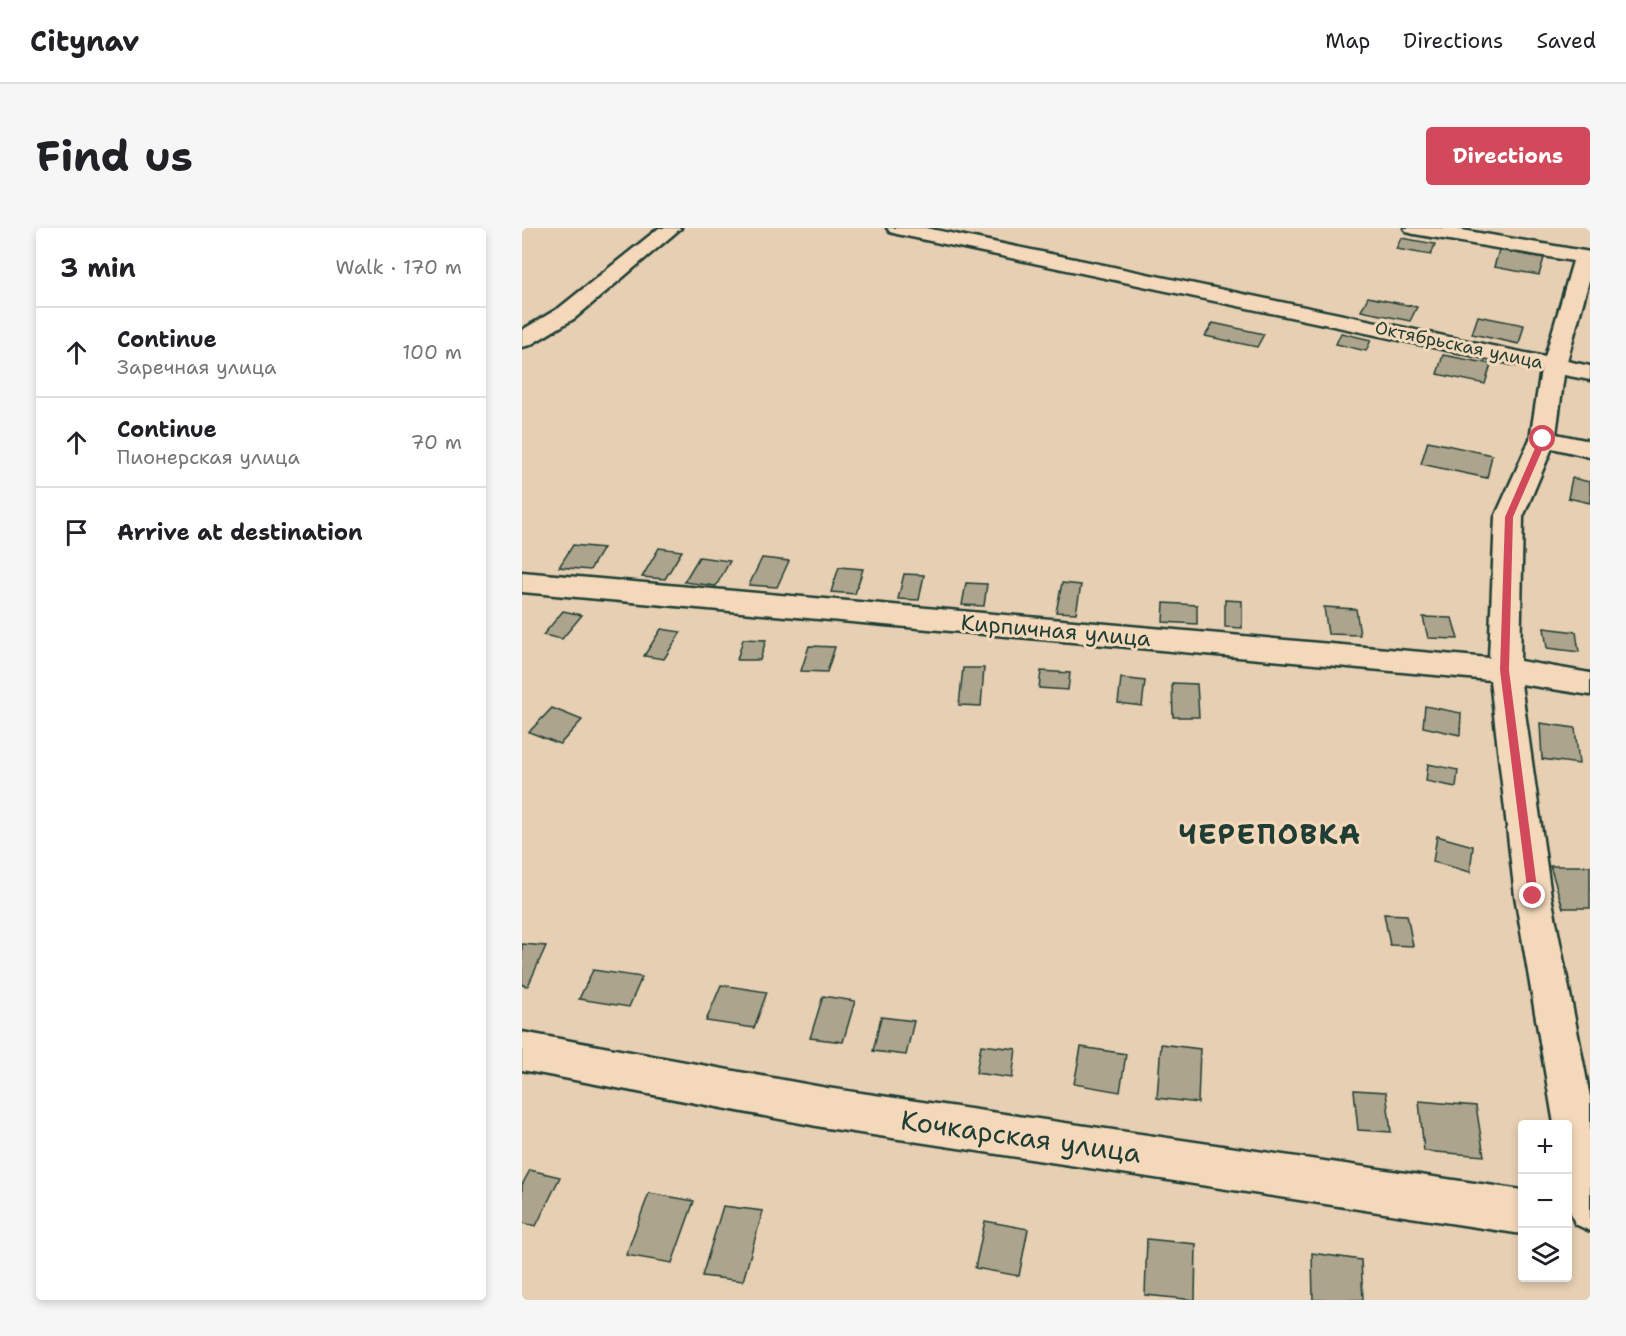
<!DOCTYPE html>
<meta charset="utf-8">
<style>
body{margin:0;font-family:"Shantell Sans",sans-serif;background:#f6f6f6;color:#202124}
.controls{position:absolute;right:18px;bottom:18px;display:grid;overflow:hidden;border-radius:6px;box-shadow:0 3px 9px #0003}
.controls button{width:54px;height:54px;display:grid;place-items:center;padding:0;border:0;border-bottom:2px solid #e0e0e0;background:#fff;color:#202124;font:30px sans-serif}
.stop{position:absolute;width:18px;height:18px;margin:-14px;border:4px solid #d1495b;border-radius:50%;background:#fff}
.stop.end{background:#d1495b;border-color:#fff;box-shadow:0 2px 6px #0008}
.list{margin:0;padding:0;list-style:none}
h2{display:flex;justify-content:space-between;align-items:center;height:78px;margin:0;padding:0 24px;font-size:26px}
h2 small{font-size:20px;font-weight:400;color:#757577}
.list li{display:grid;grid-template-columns:39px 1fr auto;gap:18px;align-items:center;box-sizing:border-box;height:90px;padding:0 24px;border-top:2px solid #e0e0e0}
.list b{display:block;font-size:22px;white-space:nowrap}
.list p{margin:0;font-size:20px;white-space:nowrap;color:#757577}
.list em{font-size:20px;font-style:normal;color:#757577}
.icon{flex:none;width:33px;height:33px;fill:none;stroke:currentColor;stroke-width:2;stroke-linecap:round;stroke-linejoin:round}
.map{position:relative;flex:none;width:1068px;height:1072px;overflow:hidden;border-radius:6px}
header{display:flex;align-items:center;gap:36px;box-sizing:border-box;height:84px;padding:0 30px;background:#fff;border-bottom:2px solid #e0e0e0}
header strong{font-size:28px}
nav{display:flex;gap:33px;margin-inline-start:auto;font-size:21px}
.intro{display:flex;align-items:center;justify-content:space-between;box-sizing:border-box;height:144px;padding:0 36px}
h1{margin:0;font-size:42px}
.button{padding:15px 27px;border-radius:6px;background:#d1495b;color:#fff;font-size:21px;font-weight:700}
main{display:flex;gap:36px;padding:0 36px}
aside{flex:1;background:#fff;border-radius:6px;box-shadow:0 3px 9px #0003}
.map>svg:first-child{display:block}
.building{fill:#aca48c;stroke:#1f3d34;stroke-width:1.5}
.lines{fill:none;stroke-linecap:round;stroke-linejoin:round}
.minor-casing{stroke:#1f3d34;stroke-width:5}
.minor{fill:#f3d8ba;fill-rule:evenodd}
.route{fill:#d1495b}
.labels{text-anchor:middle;stroke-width:6;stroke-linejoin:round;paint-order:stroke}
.far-street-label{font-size:18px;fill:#1f3d34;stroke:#f3d8ba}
.street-label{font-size:22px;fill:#1f3d34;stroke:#f3d8ba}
.near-street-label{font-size:27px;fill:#1f3d34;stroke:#f3d8ba}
.district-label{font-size:28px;font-weight:bold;letter-spacing:1.5px;fill:#1f3d34;stroke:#f3d8ba}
</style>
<header>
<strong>Citynav</strong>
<nav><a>Map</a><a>Directions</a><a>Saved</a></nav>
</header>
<div class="intro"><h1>Find us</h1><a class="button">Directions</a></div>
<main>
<aside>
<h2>3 min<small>Walk · 170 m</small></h2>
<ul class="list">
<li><svg class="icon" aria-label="ahead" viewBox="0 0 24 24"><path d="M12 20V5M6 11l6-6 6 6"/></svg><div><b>Continue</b><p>Заречная улица</p></div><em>100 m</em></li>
<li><svg class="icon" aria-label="ahead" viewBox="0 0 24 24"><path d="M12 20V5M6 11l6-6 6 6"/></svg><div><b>Continue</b><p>Пионерская улица</p></div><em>70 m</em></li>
<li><svg class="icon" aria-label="arrive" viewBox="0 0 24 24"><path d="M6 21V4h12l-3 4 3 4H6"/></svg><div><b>Arrive at destination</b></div></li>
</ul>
</aside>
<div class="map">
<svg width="1068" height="1072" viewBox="0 0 1068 1072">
<rect width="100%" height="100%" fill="#e6cfb2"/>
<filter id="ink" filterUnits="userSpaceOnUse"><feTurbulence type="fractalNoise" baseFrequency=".0167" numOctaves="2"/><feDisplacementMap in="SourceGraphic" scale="12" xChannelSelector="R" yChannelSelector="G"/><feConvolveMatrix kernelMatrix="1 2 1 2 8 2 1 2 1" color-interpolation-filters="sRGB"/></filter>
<g filter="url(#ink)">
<g class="building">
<path d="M 879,10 L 913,16 L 909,27 L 874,21 Z"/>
<path d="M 977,22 L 1022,30 L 1017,47 L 972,39 Z"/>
<path d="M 846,69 L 895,79 L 888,93 L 839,83 Z"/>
<path d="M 956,88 L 1002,97 L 997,116 L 950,106 Z"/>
<path d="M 691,95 L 742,106 L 735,119 L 683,108 Z"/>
<path d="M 819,105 L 849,112 L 844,123 L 814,116 Z"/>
<path d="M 921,127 L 969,136 L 963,156 L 915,146 Z"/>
<path d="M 906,213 L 970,227 L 965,250 L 899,236 Z"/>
<path d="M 1050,250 L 1068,254 L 1068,275 L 1046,270 Z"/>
<path d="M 51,317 L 81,320 L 68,342 L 37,339 Z"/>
<path d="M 137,320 L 160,323 L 143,351 L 120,349 Z"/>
<path d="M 177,329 L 208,333 L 194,358 L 162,354 Z"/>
<path d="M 240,330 L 267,333 L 255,359 L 227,357 Z"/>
<path d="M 317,339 L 341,341 L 333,366 L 309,364 Z"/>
<path d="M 382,346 L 402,347 L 397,372 L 376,371 Z"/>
<path d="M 444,355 L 465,356 L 462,378 L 440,377 Z"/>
<path d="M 540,355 L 559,357 L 554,385 L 534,384 Z"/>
<path d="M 703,372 L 720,373 L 720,400 L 703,399 Z"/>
<path d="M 642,375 L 675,377 L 675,396 L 641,394 Z"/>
<path d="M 802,379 L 834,381 L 838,407 L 806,406 Z"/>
<path d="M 41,383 L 60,387 L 40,411 L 21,407 Z"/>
<path d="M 901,389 L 930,390 L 936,411 L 906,410 Z"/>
<path d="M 1022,400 L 1054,404 L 1057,424 L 1025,420 Z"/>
<path d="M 139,401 L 159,404 L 142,431 L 122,428 Z"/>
<path d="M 221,411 L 244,412 L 238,432 L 215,432 Z"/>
<path d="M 287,418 L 313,419 L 305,444 L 279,443 Z"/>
<path d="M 441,440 L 462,440 L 459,478 L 437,477 Z"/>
<path d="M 519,443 L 548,445 L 546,462 L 517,460 Z"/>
<path d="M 599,450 L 623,453 L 620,478 L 596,475 Z"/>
<path d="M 650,455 L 675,456 L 677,489 L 651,489 Z"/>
<path d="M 903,478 L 939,485 L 938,507 L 901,499 Z"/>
<path d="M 30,480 L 60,492 L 38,516 L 7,504 Z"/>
<path d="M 1018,495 L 1053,500 L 1057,536 L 1020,531 Z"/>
<path d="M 906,536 L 936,542 L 934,559 L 904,553 Z"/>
<path d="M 915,608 L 951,618 L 948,644 L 911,634 Z"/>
<path d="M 1028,638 L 1068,638 L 1068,680 L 1041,680 Z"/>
<path d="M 862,686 L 885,687 L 891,718 L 868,717 Z"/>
<path d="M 0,716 L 24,718 L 6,758 L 0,757 Z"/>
<path d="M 71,742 L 120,749 L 107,779 L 57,771 Z"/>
<path d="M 199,757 L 245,764 L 232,800 L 184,793 Z"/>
<path d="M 301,768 L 333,773 L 321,814 L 288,810 Z"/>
<path d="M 359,789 L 392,793 L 384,827 L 351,823 Z"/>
<path d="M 639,816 L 678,821 L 676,875 L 635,870 Z"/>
<path d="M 459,817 L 494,821 L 490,850 L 454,845 Z"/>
<path d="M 559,819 L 604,826 L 598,864 L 552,856 Z"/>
<path d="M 832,862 L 864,864 L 869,904 L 836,902 Z"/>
<path d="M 897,873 L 954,878 L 962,928 L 902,923 Z"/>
<path d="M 8,942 L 38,949 L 14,998 L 0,995 L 0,957 Z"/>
<path d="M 127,965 L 172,973 L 150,1035 L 104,1027 Z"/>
<path d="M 201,978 L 241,983 L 221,1053 L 180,1048 Z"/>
<path d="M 463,993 L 506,1001 L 497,1048 L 453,1040 Z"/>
<path d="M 625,1011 L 674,1016 L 673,1072 L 623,1067 Z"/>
<path d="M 790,1025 L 839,1032 L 841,1072 L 791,1072 Z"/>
</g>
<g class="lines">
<g class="minor-casing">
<g id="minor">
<path d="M 137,0 L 159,0 L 53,90 L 8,117 L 0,119 L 0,102 L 37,80 Z"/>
<path d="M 365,0 L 404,0 L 1023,129 L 1051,33 L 892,6 L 885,4 L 882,0 L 928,0 L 1068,24 L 1068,49 L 1045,133 L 1068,138 L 1068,152 L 1042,147 L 1034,206 L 1068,213 L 1068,229 L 1030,220 L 1001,289 L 998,433 L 1068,445 L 1068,467 L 999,456 L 1029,668 L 1068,869 L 1068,1003 L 1053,996 L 1046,977 L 1046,896 L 1032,896 L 993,668 L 968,452 L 0,364 L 0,344 L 967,430 L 973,289 L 1008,211 L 1019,142 L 375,6 L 368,4 Z"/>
<path d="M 0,804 L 305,860 L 1000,962 L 1000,1006 L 305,900 L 0,842 Z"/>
</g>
</g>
<use href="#minor" class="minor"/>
</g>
</g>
<path class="route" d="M 1021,208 L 1025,211 L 991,289 L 987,442 L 1016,668 L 1011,673 L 1006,668 L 978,442 L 983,289 L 1017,211 Z"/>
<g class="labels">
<g class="far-street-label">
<text transform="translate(937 117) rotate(12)" y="6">Октябрьская улица</text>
</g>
<g class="street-label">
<text transform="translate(534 402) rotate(5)" y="8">Кирпичная улица</text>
</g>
<g class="near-street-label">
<text transform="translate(499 909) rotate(8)" y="9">Кочкарская улица</text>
</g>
<g class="district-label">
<text x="748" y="616">ЧЕРЕПОВКА</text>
</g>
</g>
</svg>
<div class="controls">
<button>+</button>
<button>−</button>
<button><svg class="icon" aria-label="layers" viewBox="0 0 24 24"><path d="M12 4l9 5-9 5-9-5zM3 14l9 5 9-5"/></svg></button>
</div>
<div class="stop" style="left:1021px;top:211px"></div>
<div class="stop end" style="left:1011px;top:668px"></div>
</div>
</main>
